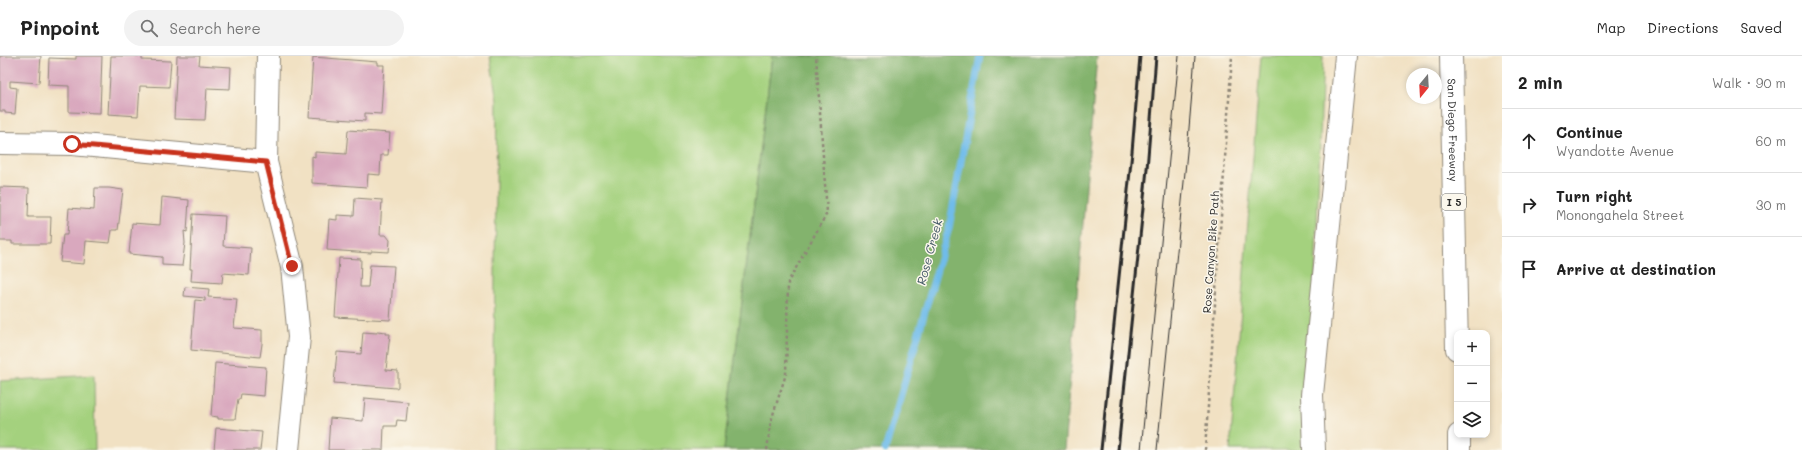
<!DOCTYPE html>
<meta charset="utf-8">
<style>
body{margin:0;font-family:Mali,sans-serif;background:#f2f2f2;color:#222}
.controls{position:absolute;right:12px;bottom:12px;display:grid;overflow:hidden;border-radius:8px;box-shadow:0 2px 6px #0003}
.controls button{width:36px;height:36px;display:grid;place-items:center;padding:0;border:0;border-bottom:1px solid #e0e0e0;background:#fff;color:#222;font:20px sans-serif}
.compass{position:absolute;left:1406px;top:12px;width:36px;height:36px;border-radius:50%;background:#fff;box-shadow:0 2px 6px #0003;rotate:198deg}
.stop{position:absolute;width:12px;height:12px;margin:-9px;border:3px solid #c8321e;border-radius:50%;background:#fff}
.stop.end{background:#c8321e;border-color:#fff;box-shadow:0 1px 4px #0008}
.list{margin:0;padding:0;list-style:none}
h2{display:flex;justify-content:space-between;align-items:center;height:52px;margin:0;padding:0 16px;font-size:17px}
h2 small{font-size:13px;font-weight:400;color:#767676}
.list li{display:grid;grid-template-columns:26px 1fr auto;gap:12px;align-items:center;box-sizing:border-box;height:64px;padding:0 16px;border-top:1px solid #e0e0e0}
.list b{display:block;font-size:15px;white-space:nowrap}
.list p{margin:0;font-size:13px;white-space:nowrap;color:#767676}
.list em{font-size:13px;font-style:normal;color:#767676}
.icon{flex:none;width:22px;height:22px;fill:none;stroke:currentColor;stroke-width:2;stroke-linecap:round;stroke-linejoin:round}
.map{position:relative;flex:none;width:1502px;height:394px;overflow:hidden}
header{display:flex;align-items:center;gap:24px;box-sizing:border-box;height:56px;padding:0 20px;background:#fff;border-bottom:1px solid #e0e0e0}
header strong{font-size:19px}
nav{display:flex;gap:22px;margin-inline-start:auto;font-size:14px}
.search{width:280px;height:36px;background:#f2f2f2;display:flex;align-items:center;gap:10px;box-sizing:border-box;padding:0 14px;border-radius:22px;color:#767676;font-size:15px}
main{display:flex}
aside{flex:1;background:#fff}
.map>svg:first-child{display:block}
.green{fill:#a4d17e;stroke:#687e54}
.forest{fill:#83b36d;stroke:#576f4c}
.lines{fill:none;stroke-linecap:round;stroke-linejoin:round}
.stream{stroke:#70bcea;stroke-width:7}
.building{fill:#d9a8be}
.minor-casing{stroke:#8e8677;stroke-width:24}
.highway-casing{stroke:#8e8677;stroke-width:24}
.path{stroke:#8e8677;stroke-width:2.5;stroke-dasharray:3 3;stroke-linecap:butt}
.minor{stroke:#fff;stroke-width:22}
.highway{stroke:#fff;stroke-width:22}
.tram{stroke:#2b2b2b;stroke-width:1}
.rail{stroke:#2b2b2b;stroke-width:3}
.route{stroke:#c8321e;stroke-width:5}
.labels{text-anchor:middle;stroke-width:3;stroke-linejoin:round;paint-order:stroke}
.shield{fill:#fbf7ec;stroke:#696865;stroke-width:1}
.shield-label{font-size:10px;font-weight:bold;fill:#2b2b2b}
.street-label{font-size:11px;fill:#2b2b2b;stroke:#fbf7ec}
.water-label{font-size:12px;font-style:italic;fill:#405664;stroke:#fbf7ec}
</style>
<header>
<strong>Pinpoint</strong>
<div class="search"><svg class="icon" aria-label="search" viewBox="0 0 24 24"><circle cx="10" cy="10" r="6"/><path d="M15 15l6 6"/></svg>Search here</div>
<nav><a>Map</a><a>Directions</a><a>Saved</a></nav>
</header>
<main>
<div class="map">
<svg width="1502" height="394" viewBox="0 0 1502 394">
<rect width="100%" height="100%" fill="#fbf7ec"/>
<filter id="ink" filterUnits="userSpaceOnUse"><feTurbulence type="fractalNoise" baseFrequency=".025" numOctaves="2"/><feDisplacementMap in="SourceGraphic" scale="8" xChannelSelector="R" yChannelSelector="G"/><feConvolveMatrix kernelMatrix="1 2 1 2 8 2 1 2 1" color-interpolation-filters="sRGB"/></filter>
<filter id="wash" filterUnits="userSpaceOnUse"><feTurbulence type="fractalNoise" baseFrequency=".012" numOctaves="4" result="noise"/><feDisplacementMap in="SourceGraphic" scale="16" xChannelSelector="R" yChannelSelector="G"/><feGaussianBlur stdDeviation="0.9" result="paint"/><feColorMatrix in="noise" values="0 0 0 0 0 0 0 0 0 0 0 0 0 0 0 0 0 1.4 0 .05"/><feComposite in="paint" operator="in"/></filter>
<g filter="url(#wash)">
<rect width="100%" height="100%" fill="#f1e1c3"/>
<g class="green">
<path d="M 490,0 L 772,0 L 724,394 L 493,394 L 497,45 Z"/>
<path d="M 1261,0 L 1323,0 L 1309,394 L 1230,394 Z"/>
<path d="M 94,319 L 95,394 L 0,394 L 0,325 Z"/>
</g>
<path class="forest" d="M 772,0 L 1097,0 L 1064,394 L 724,394 Z"/>
<g class="lines">
<path class="stream" d="M 885,394 L 949,172 L 980,0"/>
</g>
<g id="blocks">
<g class="building">
<path d="M 0,0 L 41,0 L 39,27 L 10,25 L 10,31 L 17,32 L 15,58 L 5,57 L 5,55 L 0,55 Z"/>
<path d="M 76,0 L 102,0 L 100,57 L 69,56 L 69,30 L 48,29 L 49,2 L 76,3 Z"/>
<path d="M 111,0 L 142,0 L 142,4 L 171,5 L 169,31 L 140,30 L 138,60 L 108,58 Z"/>
<path d="M 177,0 L 200,0 L 199,9 L 231,11 L 230,33 L 207,32 L 205,64 L 174,63 Z"/>
<path d="M 313,1 L 378,6 L 378,9 L 384,9 L 381,58 L 365,57 L 365,65 L 309,61 Z"/>
<path d="M 348,74 L 390,77 L 388,99 L 381,99 L 380,119 L 368,118 L 367,131 L 312,127 L 312,100 L 315,101 L 315,96 L 346,98 Z"/>
<path d="M 0,131 L 29,132 L 28,161 L 51,161 L 50,188 L 12,188 L 12,185 L 0,185 Z"/>
<path d="M 95,132 L 109,132 L 123,134 L 118,174 L 112,174 L 110,187 L 86,185 L 84,208 L 60,206 L 63,179 L 67,179 L 69,152 L 94,154 Z"/>
<path d="M 162,141 L 189,144 L 187,176 L 184,175 L 185,187 L 182,210 L 162,209 L 162,201 L 129,198 L 132,167 L 160,169 Z"/>
<path d="M 355,142 L 382,144 L 380,179 L 386,179 L 390,184 L 389,196 L 371,195 L 371,197 L 327,194 L 329,163 L 337,164 L 337,159 L 354,160 Z"/>
<path d="M 193,158 L 225,160 L 223,190 L 251,192 L 249,219 L 223,217 L 222,227 L 191,225 L 192,213 L 190,213 Z"/>
<path d="M 339,202 L 361,203 L 360,231 L 368,231 L 370,209 L 394,210 L 390,264 L 335,261 Z"/>
<path d="M 185,231 L 209,233 L 208,241 L 237,243 L 234,272 L 262,274 L 262,288 L 260,301 L 191,294 L 195,244 L 205,245 L 205,242 L 184,240 Z"/>
<path d="M 377,275 L 386,276 L 386,278 L 390,278 L 386,314 L 398,315 L 398,331 L 396,332 L 334,327 L 337,296 L 361,298 L 363,276 L 377,277 Z"/>
<path d="M 215,307 L 266,311 L 264,340 L 241,338 L 240,343 L 238,343 L 235,363 L 218,363 L 218,361 L 211,360 Z"/>
<path d="M 365,342 L 408,346 L 406,365 L 397,364 L 396,370 L 384,370 L 383,394 L 328,394 L 330,362 L 363,365 Z"/>
<path d="M 216,372 L 262,376 L 260,394 L 214,394 Z"/>
</g>
</g>
</g>
<g filter="url(#ink)">
<use href="#blocks" fill-opacity="0" stroke="#8e8677" stroke-width="1"/>
<g class="lines">
<g class="minor-casing">
<g id="minor">
<path d="M 268,0 L 266,106 L 292,211 L 299,281 L 288,394"/>
<path d="M 0,87 L 72,88 L 266,106"/>
</g>
</g>
<g class="highway-casing">
<g id="highway">
<path id="s1" d="M 1451,0 L 1457,293"/>
<path d="M 1459,379 L 1459,394"/>
<path d="M 1314,394 L 1312,339 L 1346,0"/>
</g>
</g>
<g class="path">
<path d="M 767,394 L 771,365 L 786,318 L 788,226 L 827,157 L 816,0"/>
<path d="M 1205,394 L 1232,0"/>
</g>
<use href="#minor" class="minor"/>
<use href="#highway" class="highway"/>
<g class="tram">
<path d="M 1141,394 L 1179,0"/>
<path d="M 1157,394 L 1187,96 L 1195,0"/>
</g>
<g class="rail">
<path d="M 1101,394 L 1132,96 L 1140,0"/>
<path d="M 1118,394 L 1147,113 L 1156,0"/>
</g>
</g>
</g>
<g class="lines" filter="url(#ink)">
<path class="route" d="M 72,88 L 266,106 L 292,210"/>
</g>
<g class="labels">
<rect class="shield" x="1442" y="138" width="24" height="16" rx="3"/>
<g class="shield-label">
<text x="1454" y="150">I 5</text>
</g>
<g class="street-label">
<text dy="4" stroke="none"><textPath href="#s1" startOffset="74">San Diego Freeway</textPath></text>
<text transform="translate(1211 196) rotate(-86)" y="4">Rose Canyon Bike Path</text>
</g>
<g class="water-label">
<text transform="translate(930 196) rotate(-75)" y="4">Rose Creek</text>
</g>
</g>
</svg>
<div class="controls">
<button>+</button>
<button>−</button>
<button><svg class="icon" aria-label="layers" viewBox="0 0 24 24"><path d="M12 4l9 5-9 5-9-5zM3 14l9 5 9-5"/></svg></button>
</div>
<svg class="compass" viewBox="-18 -18 36 36"><path d="M0-13l5 13h-10z" fill="#e53935"/><path d="M0 13l5-13h-10z" fill="#767676"/></svg>
<div class="stop" style="left:72px;top:88px"></div>
<div class="stop end" style="left:292px;top:210px"></div>
</div>
<aside>
<h2>2 min<small>Walk · 90 m</small></h2>
<ul class="list">
<li><svg class="icon" aria-label="ahead" viewBox="0 0 24 24"><path d="M12 20V5M6 11l6-6 6 6"/></svg><div><b>Continue</b><p>Wyandotte Avenue</p></div><em>60 m</em></li>
<li><svg class="icon" aria-label="right" viewBox="0 0 24 24"><path d="M7 20v-9h11M14 6l5 5-5 5"/></svg><div><b>Turn right</b><p>Monongahela Street</p></div><em>30 m</em></li>
<li><svg class="icon" aria-label="arrive" viewBox="0 0 24 24"><path d="M6 21V4h12l-3 4 3 4H6"/></svg><div><b>Arrive at destination</b></div></li>
</ul>
</aside>
</main>
